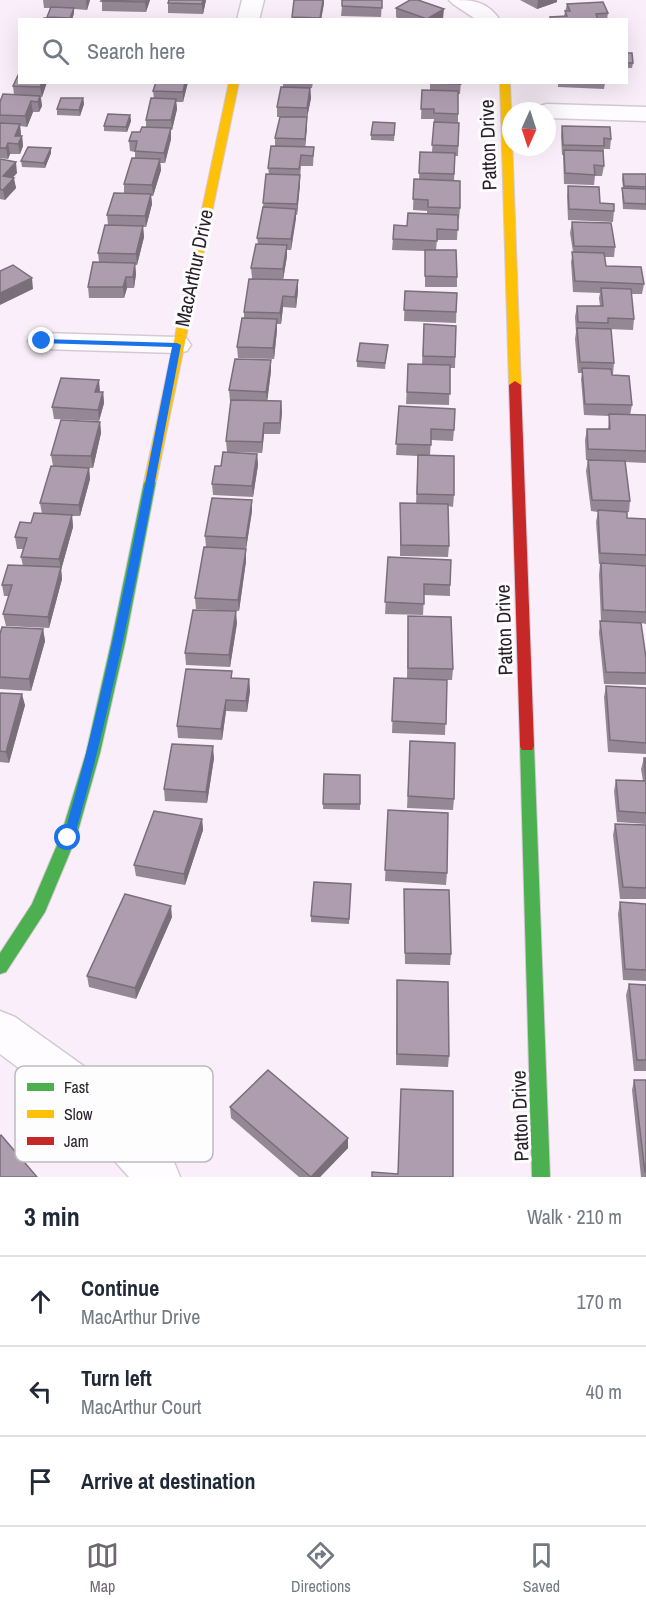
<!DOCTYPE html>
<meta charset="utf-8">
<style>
body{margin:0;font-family:"Archivo Narrow",sans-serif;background:#f2f2f3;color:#1f2937}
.compass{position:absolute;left:502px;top:102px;width:54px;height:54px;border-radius:50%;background:#fff;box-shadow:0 6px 24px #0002;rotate:183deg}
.stop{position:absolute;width:18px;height:18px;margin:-14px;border:4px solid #1a73e8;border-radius:50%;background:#fff}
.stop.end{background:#1a73e8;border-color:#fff;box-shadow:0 2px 6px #0008}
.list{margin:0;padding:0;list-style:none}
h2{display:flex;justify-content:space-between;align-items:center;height:78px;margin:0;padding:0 24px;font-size:26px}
h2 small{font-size:20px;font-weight:400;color:#747a83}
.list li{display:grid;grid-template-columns:39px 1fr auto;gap:18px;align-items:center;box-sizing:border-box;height:90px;padding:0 24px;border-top:2px solid #e0e1e3}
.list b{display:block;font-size:22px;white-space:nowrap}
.list p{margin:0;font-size:20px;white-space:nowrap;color:#747a83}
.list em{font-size:20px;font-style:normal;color:#747a83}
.icon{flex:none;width:33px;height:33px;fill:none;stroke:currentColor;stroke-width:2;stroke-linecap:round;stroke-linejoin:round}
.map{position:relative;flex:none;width:646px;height:1177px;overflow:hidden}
.search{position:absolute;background:#fff;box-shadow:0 6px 24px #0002;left:18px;right:18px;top:18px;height:66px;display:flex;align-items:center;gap:15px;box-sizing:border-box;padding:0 21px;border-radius:0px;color:#747a83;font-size:22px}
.sheet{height:348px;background:#fff}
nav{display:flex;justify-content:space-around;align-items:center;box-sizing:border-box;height:84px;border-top:2px solid #e0e1e3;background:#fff;font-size:16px;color:#747a83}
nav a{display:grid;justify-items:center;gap:3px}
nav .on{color:#706771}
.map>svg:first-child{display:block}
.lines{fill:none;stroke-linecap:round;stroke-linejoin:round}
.street-casing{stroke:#d4cad4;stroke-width:3}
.fast-casing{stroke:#d4cad4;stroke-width:2}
.slow-casing{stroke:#d4cad4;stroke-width:2}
.jam-casing{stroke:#d4cad4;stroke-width:2}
.street{fill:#fefcfe;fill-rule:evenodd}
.fast{fill:#4caf50;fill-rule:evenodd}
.slow{fill:#ffc107;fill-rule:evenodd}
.jam{fill:#c62828;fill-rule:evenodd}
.wall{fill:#968796}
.shaded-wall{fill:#7a6e7a}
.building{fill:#ae9daf;stroke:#7a6e7a;stroke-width:1.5}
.route{fill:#1a73e8}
.labels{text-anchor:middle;stroke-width:6;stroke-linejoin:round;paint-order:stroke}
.street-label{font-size:20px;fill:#271e28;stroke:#fdfdfd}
.key{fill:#fdfdfd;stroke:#bdbabd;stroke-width:1.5}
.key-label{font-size:16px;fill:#271e28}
</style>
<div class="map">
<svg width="646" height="1177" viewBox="0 0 646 1177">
<rect width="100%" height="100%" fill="#f9eef9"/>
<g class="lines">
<g class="street-casing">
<g id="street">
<path d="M 242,0 L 264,0 L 259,20 L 237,20 Z"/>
<path d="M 449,0 C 472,0 486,0 500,20 L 477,20 L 453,4 Z"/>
<path d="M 547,104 L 646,107 L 646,121 L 547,118 L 547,111 L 535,111 L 539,106 Z"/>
<path d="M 42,333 L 177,337 L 187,339 L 191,345 L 187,351 L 177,353 L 42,349 L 32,347 L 28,341 L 32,335 Z"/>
<path d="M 0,1011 L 15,1017 L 85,1067 L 174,1162 L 180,1177 L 129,1177 L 55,1095 L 0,1054 Z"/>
</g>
</g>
<g class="fast-casing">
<g id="fast">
<path d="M 150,478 L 156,482 L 125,643 L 100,753 L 76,838 L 45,912 L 6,972 L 0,974 L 0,953 L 32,904 L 60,838 L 86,753 L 111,643 L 144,482 Z"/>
<path d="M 527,740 L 532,742 L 534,746 L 550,1177 L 532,1177 L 520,746 L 522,742 Z"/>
</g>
</g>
<g class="slow-casing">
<g id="slow">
<path d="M 229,82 L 239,82 L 156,482 L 150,486 L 144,482 Z"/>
<path d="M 500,82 L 510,82 L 521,385 L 515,389 L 509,385 Z"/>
</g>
</g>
<g class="jam-casing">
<path id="jam" d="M 515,381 L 521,385 L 534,746 L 532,750 L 522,750 L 520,746 L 509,385 Z"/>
</g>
<use href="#street" class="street"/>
<use href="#fast" class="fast"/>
<use href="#slow" class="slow"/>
<use href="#jam" class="jam"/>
</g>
<g class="wall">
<path d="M 43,0 L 90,0 L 87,10 L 74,9 L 74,13 L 72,20 L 47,18 L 50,8 L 44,8 Z"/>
<path d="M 102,0 L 150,0 L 146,12 L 102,11 Z"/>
<path d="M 169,0 L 206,0 L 203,14 L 168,13 L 168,3 Z"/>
<path d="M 324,0 L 321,20 L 292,20 L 292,17 Z"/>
<path d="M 382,0 L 381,17 L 341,16 L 342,6 Z"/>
<path d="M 520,0 L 557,0 L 557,2 L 537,9 Z"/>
<path d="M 567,4 L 608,13 L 607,20 L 549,20 L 550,17 L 564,16 Z"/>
<path d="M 396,8 L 443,19 L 401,20 L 396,17 Z"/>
<path d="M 627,53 L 633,63 L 632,68 L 627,68 Z"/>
<path d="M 47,82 L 42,97 L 41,97 L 42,106 L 39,112 L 33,112 L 27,127 L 20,126 L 21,136 L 22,136 L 23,146 L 20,154 L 10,154 L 8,159 L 0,158 L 0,102 L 14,95 L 13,86 Z"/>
<path d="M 156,82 L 188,82 L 183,102 L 176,102 L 177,109 L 172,130 L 171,130 L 171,139 L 165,163 L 160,163 L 161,170 L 153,196 L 151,196 L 152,204 L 146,227 L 143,227 L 144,237 L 137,265 L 135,265 L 136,274 L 134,288 L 127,288 L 124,298 L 89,298 L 88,287 L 99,262 L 98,253 L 108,225 L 107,215 L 124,193 L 124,184 L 135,158 L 135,152 L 130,151 L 129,141 L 146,127 L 146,120 L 154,99 L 153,91 Z"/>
<path d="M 283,82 L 313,82 L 312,88 L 310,88 L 311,98 L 307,118 L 305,147 L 314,147 L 313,166 L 301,166 L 297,215 L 296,215 L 291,250 L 287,250 L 287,256 L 283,280 L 298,291 L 296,308 L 283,307 L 281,324 L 277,324 L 277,330 L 274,359 L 238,358 L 237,347 L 244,318 L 244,312 L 252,278 L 251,268 L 258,244 L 257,238 L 269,174 L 268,168 L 275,146 L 275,138 L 280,117 L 277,117 L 277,107 L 283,87 Z"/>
<path d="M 430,82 L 461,82 L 460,94 L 458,94 L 458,123 L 459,123 L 458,156 L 455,156 L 454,181 L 460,208 L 459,219 L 458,219 L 457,240 L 437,240 L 436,250 L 457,277 L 457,287 L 425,287 L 425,251 L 392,250 L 394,225 L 407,226 L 427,214 L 427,211 L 413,210 L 414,179 L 419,180 L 420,152 L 432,152 L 434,119 L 421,119 L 422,90 L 430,90 Z"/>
<path d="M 558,82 L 622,82 L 622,83 L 605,83 L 604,89 L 558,87 Z"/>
<path d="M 83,98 L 84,104 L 80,116 L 57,115 L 57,109 Z"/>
<path d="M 130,115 L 131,121 L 127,132 L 104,131 L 104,126 Z"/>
<path d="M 395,123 L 394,141 L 371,140 L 371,135 Z"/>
<path d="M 562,126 L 611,139 L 610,149 L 604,149 L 603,156 L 604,166 L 602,176 L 595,176 L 594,185 L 564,184 L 563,155 L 562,155 L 561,136 Z"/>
<path d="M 51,148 L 51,153 L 45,168 L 22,167 L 21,161 Z"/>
<path d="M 0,159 L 17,173 L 13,177 L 16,188 L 5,200 L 0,199 Z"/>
<path d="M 623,174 L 646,174 L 646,210 L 623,209 L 622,193 L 623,188 L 622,179 Z"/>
<path d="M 568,186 L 614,211 L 613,222 L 568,220 L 567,196 Z"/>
<path d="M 572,222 L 615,247 L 614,257 L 605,257 L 606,266 L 644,284 L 642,294 L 631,294 L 634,319 L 633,330 L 607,329 L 614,363 L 613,374 L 612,374 L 632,405 L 630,415 L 646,415 L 646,463 L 625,462 L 630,501 L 629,512 L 627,512 L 627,518 L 646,519 L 646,624 L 641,623 L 646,658 L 646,685 L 604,684 L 599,633 L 600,621 L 601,621 L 599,575 L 600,564 L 599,564 L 596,522 L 598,512 L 591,511 L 586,471 L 588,460 L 586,460 L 585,440 L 587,429 L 608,429 L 609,416 L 584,415 L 581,379 L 582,373 L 578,373 L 575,339 L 576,332 L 575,317 L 577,306 L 600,306 L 599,298 L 600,293 L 573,292 L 571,262 L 573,252 L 570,233 Z"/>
<path d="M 405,291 L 457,293 L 456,323 L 404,321 Z"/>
<path d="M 424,324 L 456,326 L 455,368 L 450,368 L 449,405 L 406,404 L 408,364 L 422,364 Z"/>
<path d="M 387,351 L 385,369 L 357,367 L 357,361 Z"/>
<path d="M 271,360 L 271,371 L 267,401 L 281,401 L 282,412 L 280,434 L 264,434 L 262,453 L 227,452 L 226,441 L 231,401 L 230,401 L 229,390 Z"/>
<path d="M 103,392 L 104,403 L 99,421 L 54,419 L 52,407 Z"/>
<path d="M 399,406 L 454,430 L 453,441 L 431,440 L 430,455 L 454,495 L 453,507 L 448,506 L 449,546 L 448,557 L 400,556 L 400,503 L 416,504 L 418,456 L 396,455 Z"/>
<path d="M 100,422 L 101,433 L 93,468 L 69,467 L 89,468 L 90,479 L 80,516 L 72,516 L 73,527 L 61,570 L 62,579 L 49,628 L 6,626 L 3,614 L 9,596 L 4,596 L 2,585 L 23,566 L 21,557 L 23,549 L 17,549 L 15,537 L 42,514 L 40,503 L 53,466 L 51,455 Z"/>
<path d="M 257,454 L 258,465 L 253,497 L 213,495 L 212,484 L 221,466 Z"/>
<path d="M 252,511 L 246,549 L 206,547 L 205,536 Z"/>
<path d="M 388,557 L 450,585 L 450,596 L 424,595 L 423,615 L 385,614 Z"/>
<path d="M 246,561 L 239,611 L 196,609 L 195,598 Z"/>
<path d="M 408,616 L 453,669 L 452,680 L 447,680 L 445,735 L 392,733 L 394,678 L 407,678 Z"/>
<path d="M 237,623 L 230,667 L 186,665 L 185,653 Z"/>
<path d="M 43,629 L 45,641 L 31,691 L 0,689 L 0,634 Z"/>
<path d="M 232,671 L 232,678 L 249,679 L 250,691 L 247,712 L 226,711 L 222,740 L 178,738 L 177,726 Z"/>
<path d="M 606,686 L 646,688 L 646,754 L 608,752 L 604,697 Z"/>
<path d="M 0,693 L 25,705 L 9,763 L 0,762 Z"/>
<path d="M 410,741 L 454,799 L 453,810 L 407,808 Z"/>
<path d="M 214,758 L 207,803 L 165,801 L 164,789 Z"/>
<path d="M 644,758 L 646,758 L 646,824 L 617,822 L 614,791 L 616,780 L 643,781 L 641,769 Z"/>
<path d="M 324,774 L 360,775 L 360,810 L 323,809 Z"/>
<path d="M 388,810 L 447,873 L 446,885 L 385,881 Z"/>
<path d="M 202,819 L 203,830 L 185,885 L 136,876 L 134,865 Z"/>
<path d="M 615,824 L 646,825 L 646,899 L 620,899 L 613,835 Z"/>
<path d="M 351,884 L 349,924 L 311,922 L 311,916 Z"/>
<path d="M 404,889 L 451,954 L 450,965 L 405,964 Z"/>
<path d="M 620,902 L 646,904 L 646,981 L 623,980 L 618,914 Z"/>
<path d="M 172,917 L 136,999 L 89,987 L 87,976 Z"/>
<path d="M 397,980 L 449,1056 L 448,1067 L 396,1065 Z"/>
<path d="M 629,984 L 646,985 L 646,1071 L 634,1071 L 626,995 Z"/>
<path d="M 634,1080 L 646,1080 L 646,1177 L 641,1177 L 632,1090 Z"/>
<path d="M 230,1107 L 348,1148 L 320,1177 L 299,1177 L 231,1118 Z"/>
</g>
<g class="shaded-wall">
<path d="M 86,0 L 90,0 L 87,10 Z"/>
<path d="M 146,0 L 150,0 L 146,12 L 145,2 Z"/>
<path d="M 203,0 L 206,0 L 203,14 L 202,4 Z"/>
<path d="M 323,0 L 324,0 L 324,4 L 321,20 L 320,20 Z"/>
<path d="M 538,0 L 557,0 L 557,2 L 537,9 Z"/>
<path d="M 74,8 L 74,13 L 72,20 L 70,20 Z"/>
<path d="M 444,9 L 443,19 L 427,20 L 427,19 Z"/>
<path d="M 42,82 L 47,82 L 42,97 L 40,87 Z"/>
<path d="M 185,82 L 188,82 L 183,102 L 183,92 Z"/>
<path d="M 310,88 L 311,98 L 307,118 L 307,108 Z"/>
<path d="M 40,96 L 42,106 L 39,112 L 38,102 Z"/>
<path d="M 83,98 L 84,104 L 80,116 L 79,110 Z"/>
<path d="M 176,99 L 177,109 L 172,130 L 171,120 Z"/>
<path d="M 31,101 L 33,112 L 27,127 L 25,116 Z"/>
<path d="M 130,115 L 131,121 L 127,132 L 126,127 Z"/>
<path d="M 307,117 L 307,128 L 305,149 L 305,139 Z"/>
<path d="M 20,124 L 21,135 L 17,144 L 15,136 Z"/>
<path d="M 171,128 L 171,139 L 165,163 L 164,153 Z"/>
<path d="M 22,136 L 23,146 L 20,154 L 18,144 Z"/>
<path d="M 8,143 L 10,154 L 8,159 L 6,148 Z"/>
<path d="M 51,148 L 51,153 L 45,168 L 44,163 Z"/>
<path d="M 160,159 L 161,170 L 153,196 L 152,185 Z"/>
<path d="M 16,162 L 17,173 L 5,186 L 3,176 Z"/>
<path d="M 300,175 L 300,186 L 297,215 L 297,204 Z"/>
<path d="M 14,178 L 16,188 L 5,200 L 3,190 Z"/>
<path d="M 151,194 L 152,204 L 146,227 L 145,216 Z"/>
<path d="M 296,209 L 296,219 L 291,250 L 291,239 Z"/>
<path d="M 143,226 L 144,237 L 137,265 L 136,254 Z"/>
<path d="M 287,245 L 287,256 L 283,280 L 283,269 Z"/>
<path d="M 135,263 L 136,274 L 134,288 L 133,277 Z"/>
<path d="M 126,277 L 127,288 L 124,298 L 123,287 Z"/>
<path d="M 32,278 L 33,289 L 0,305 L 0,293 Z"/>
<path d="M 298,280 L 298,291 L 296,308 L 295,297 Z"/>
<path d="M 283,296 L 283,307 L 281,324 L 280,313 Z"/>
<path d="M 277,319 L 277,330 L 274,359 L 273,348 Z"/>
<path d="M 271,360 L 271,371 L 267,403 L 266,392 Z"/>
<path d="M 99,380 L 100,391 L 97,403 L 95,392 Z"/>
<path d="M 103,392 L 104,403 L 99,421 L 98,410 Z"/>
<path d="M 281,401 L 282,412 L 280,434 L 280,423 Z"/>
<path d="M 100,422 L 101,433 L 93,468 L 91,456 Z"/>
<path d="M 264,423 L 264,434 L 262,453 L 262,442 Z"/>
<path d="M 257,454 L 258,465 L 253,497 L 252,486 Z"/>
<path d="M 89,468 L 90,479 L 80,516 L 79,505 Z"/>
<path d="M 252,500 L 252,511 L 246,549 L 246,538 Z"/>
<path d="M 72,515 L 73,527 L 61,570 L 59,559 Z"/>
<path d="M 246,549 L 246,561 L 239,611 L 238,600 Z"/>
<path d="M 61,567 L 62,579 L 49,628 L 48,617 Z"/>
<path d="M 236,611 L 237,623 L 230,667 L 229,655 Z"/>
<path d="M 43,629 L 45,641 L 31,691 L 29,679 Z"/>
<path d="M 249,679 L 250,691 L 247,712 L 246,701 Z"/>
<path d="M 22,694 L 25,705 L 9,763 L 6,752 Z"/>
<path d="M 226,700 L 226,711 L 222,740 L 221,729 Z"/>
<path d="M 213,746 L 214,758 L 207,803 L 206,792 Z"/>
<path d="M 202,819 L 203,830 L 185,885 L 184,874 Z"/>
<path d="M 171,906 L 172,917 L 136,999 L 135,988 Z"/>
<path d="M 348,1138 L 348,1148 L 320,1177 L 311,1177 Z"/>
</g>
<g class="building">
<path d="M 102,0 L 146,0 L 145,2 L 101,1 Z"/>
<path d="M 169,0 L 203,0 L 202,4 L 168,3 Z"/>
<path d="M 294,0 L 323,0 L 320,18 L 292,17 Z"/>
<path d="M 342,0 L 382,0 L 382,8 L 342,6 Z"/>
<path d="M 410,0 L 418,0 L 444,9 L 427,19 L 396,8 Z"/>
<path d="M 603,2 L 608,13 L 596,14 L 598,20 L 551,20 L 550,17 L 567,16 L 565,11 L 570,11 L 567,4 Z"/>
<path d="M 51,7 L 74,8 L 70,18 L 47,17 Z"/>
<path d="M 44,18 L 71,19 L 43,20 Z"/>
<path d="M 627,53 L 632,53 L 633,63 L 627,63 Z"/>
<path d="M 20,71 L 20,82 L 42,82 L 40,87 L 13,86 Z"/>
<path d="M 156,82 L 185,82 L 183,92 L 153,91 Z"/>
<path d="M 430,82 L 461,82 L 461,84 L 430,83 Z"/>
<path d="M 281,87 L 310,88 L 307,108 L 277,107 Z"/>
<path d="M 422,90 L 458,91 L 458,114 L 434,113 L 434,109 L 421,109 Z"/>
<path d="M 3,94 L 40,96 L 38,102 L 31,101 L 25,116 L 0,115 L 0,102 Z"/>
<path d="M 61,98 L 83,98 L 79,110 L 57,109 Z"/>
<path d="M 151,98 L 176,99 L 171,120 L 146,120 Z"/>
<path d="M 108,114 L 130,115 L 126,127 L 104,126 Z"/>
<path d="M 280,117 L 307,117 L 305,139 L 275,138 Z"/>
<path d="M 373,122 L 395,123 L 394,135 L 371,135 Z"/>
<path d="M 434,122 L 459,123 L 458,146 L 432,145 Z"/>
<path d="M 0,123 L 20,124 L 15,136 L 22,136 L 18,144 L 8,143 L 6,148 L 0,148 Z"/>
<path d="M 562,126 L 610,127 L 611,139 L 604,138 L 604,146 L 563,145 Z"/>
<path d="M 142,127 L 171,128 L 164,153 L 135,151 L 137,141 L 129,141 L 132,132 L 140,132 Z"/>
<path d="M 271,146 L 314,147 L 313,156 L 301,155 L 299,169 L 268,168 Z"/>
<path d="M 28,147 L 51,148 L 44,163 L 21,161 Z"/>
<path d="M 564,150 L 603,151 L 604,166 L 594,165 L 595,175 L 565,173 Z"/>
<path d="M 420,152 L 455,153 L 454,174 L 419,173 Z"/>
<path d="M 132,158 L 160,159 L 152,185 L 124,184 Z"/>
<path d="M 0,159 L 16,162 L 3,176 L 14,178 L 3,190 L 0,189 Z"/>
<path d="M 266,174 L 300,175 L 297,204 L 263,203 Z"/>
<path d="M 623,174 L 646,174 L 646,187 L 624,186 Z"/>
<path d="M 414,179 L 460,181 L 460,208 L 428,207 L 428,200 L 413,199 Z"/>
<path d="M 568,186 L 599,187 L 600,203 L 614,204 L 614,211 L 569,209 Z"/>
<path d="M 622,188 L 646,189 L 646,204 L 624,203 Z"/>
<path d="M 114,193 L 151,194 L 145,216 L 107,215 Z"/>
<path d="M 263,207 L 296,209 L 291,239 L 257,238 Z"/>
<path d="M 408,213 L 458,215 L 458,230 L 437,229 L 437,241 L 393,239 L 394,225 L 407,226 Z"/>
<path d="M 572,222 L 611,223 L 615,247 L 574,246 Z"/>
<path d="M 105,225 L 143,226 L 136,254 L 98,253 Z"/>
<path d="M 256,244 L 287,245 L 283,269 L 251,268 Z"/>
<path d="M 425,250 L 456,250 L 457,277 L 425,276 Z"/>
<path d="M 572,252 L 604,253 L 606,266 L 641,267 L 644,284 L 575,281 Z"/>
<path d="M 93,262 L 135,263 L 133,277 L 126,277 L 123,287 L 88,287 Z"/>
<path d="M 13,265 L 32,278 L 0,293 L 0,271 Z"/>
<path d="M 249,279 L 298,280 L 295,297 L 283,296 L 280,313 L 244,312 Z"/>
<path d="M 601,288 L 631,289 L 634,319 L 608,318 L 608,323 L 578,322 L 577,306 L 603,306 Z"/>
<path d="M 405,291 L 457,293 L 456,312 L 404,310 Z"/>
<path d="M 242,318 L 277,319 L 273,348 L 237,347 Z"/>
<path d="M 424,324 L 456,326 L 455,357 L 423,356 Z"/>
<path d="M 577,328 L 611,329 L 614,363 L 580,362 Z"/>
<path d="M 360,343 L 388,345 L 385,363 L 357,361 Z"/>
<path d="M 235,359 L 271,360 L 266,392 L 229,390 Z"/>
<path d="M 408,364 L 450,365 L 450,394 L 407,392 Z"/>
<path d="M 582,368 L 611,369 L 612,375 L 629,376 L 632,405 L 585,404 Z"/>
<path d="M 61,378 L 99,380 L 95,392 L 103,392 L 98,410 L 52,407 Z"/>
<path d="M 231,400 L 281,401 L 280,423 L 264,423 L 262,442 L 226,441 Z"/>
<path d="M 399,406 L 455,409 L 454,430 L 431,429 L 431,445 L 396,444 Z"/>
<path d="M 609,414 L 646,415 L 646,451 L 588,449 L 587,429 L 610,429 Z"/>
<path d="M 61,420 L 100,422 L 91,456 L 51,455 Z"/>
<path d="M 223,452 L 257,454 L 252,486 L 212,484 L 215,466 L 221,466 Z"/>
<path d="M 418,455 L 454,456 L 454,495 L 417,494 Z"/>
<path d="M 588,460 L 625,461 L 630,501 L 592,500 Z"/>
<path d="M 51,466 L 89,468 L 79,505 L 40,503 Z"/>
<path d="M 212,498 L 252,500 L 246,538 L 205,536 Z"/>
<path d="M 400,503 L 448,504 L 449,546 L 401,545 Z"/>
<path d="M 598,510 L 627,512 L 627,518 L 646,519 L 646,555 L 600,553 Z"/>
<path d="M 34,513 L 72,515 L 59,559 L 21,557 L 27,538 L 15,537 L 20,522 L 31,523 Z"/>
<path d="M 204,547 L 246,549 L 238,600 L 195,598 Z"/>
<path d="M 388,557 L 451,560 L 450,585 L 424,584 L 424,604 L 385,602 Z"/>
<path d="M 601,563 L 646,566 L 646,612 L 603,610 Z"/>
<path d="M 8,565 L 61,567 L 48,617 L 3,614 L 12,585 L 2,585 Z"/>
<path d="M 193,610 L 236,611 L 229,655 L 185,653 Z"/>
<path d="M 408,616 L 451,617 L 453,669 L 408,668 Z"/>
<path d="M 600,621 L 641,623 L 646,658 L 646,673 L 606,672 Z"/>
<path d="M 2,627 L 43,629 L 29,679 L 0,677 L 0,634 Z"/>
<path d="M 186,669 L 232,671 L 231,678 L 249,679 L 246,701 L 226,700 L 221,729 L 177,726 Z"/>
<path d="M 394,678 L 447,680 L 446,724 L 392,721 Z"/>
<path d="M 606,686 L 646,688 L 646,743 L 610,740 Z"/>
<path d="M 0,693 L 22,694 L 6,752 L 0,751 Z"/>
<path d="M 410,741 L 455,743 L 454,799 L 408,796 Z"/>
<path d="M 172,744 L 213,746 L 206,792 L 164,789 Z"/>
<path d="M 644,758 L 646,758 L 646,813 L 619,811 L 616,780 L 646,781 Z"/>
<path d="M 324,774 L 360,775 L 360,804 L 323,804 Z"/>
<path d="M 388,810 L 448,813 L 447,873 L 385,870 Z"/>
<path d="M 154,811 L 202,819 L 184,874 L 134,865 Z"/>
<path d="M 615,824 L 646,825 L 646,888 L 623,887 Z"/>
<path d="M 314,882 L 351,884 L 349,919 L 311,916 Z"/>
<path d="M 404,889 L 449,890 L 451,954 L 405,953 Z"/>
<path d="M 125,894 L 171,906 L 135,988 L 87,976 Z"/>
<path d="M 620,902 L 646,904 L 646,970 L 625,969 Z"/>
<path d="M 397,980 L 448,982 L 449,1056 L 397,1054 Z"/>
<path d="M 629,984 L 646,985 L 646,1060 L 637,1060 Z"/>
<path d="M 268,1070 L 348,1138 L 311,1177 L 230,1107 Z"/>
<path d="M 634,1080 L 646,1080 L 646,1172 L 645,1172 Z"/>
<path d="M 401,1089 L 453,1091 L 453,1177 L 372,1177 L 372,1172 L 398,1174 Z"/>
<path d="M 1,1135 L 37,1177 L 0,1177 L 0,1136 Z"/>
</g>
<path class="route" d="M 42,339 L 177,343 L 181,345 C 149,510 121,676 74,838 L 68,843 L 63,838 C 110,677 139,512 172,347 L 39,343 L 38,341 Z"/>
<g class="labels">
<g class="street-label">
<text transform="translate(488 145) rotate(-92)" y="7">Patton Drive</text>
<text transform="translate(194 268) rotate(-78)" y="7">MacArthur Drive</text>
<text transform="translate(504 630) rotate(-92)" y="7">Patton Drive</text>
<text transform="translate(520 1116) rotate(-92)" y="7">Patton Drive</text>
</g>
</g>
<rect x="15" y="1066" width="198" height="96" rx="9" class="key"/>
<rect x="27" y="1083" width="27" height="8" fill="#4caf50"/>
<rect x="27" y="1110" width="27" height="8" fill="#ffc107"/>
<rect x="27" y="1137" width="27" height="8" fill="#c62828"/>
<g class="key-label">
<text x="64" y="1093">Fast</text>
<text x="64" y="1120">Slow</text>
<text x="64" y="1147">Jam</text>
</g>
</svg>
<svg class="compass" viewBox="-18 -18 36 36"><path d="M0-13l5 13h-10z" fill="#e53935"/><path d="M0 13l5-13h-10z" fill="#747a83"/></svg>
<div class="stop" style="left:68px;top:838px"></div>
<div class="stop end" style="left:42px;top:341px"></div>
<div class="search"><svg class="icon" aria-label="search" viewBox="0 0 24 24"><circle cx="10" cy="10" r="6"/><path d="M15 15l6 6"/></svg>Search here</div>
</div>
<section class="sheet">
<h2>3 min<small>Walk · 210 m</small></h2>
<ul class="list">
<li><svg class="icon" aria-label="ahead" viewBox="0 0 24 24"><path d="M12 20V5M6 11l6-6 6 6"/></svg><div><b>Continue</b><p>MacArthur Drive</p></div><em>170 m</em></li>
<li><svg class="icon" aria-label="left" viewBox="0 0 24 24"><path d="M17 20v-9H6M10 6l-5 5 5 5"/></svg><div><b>Turn left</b><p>MacArthur Court</p></div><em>40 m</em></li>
<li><svg class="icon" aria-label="arrive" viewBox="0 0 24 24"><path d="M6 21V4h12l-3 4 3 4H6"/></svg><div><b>Arrive at destination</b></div></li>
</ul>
</section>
<nav>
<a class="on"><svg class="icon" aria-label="map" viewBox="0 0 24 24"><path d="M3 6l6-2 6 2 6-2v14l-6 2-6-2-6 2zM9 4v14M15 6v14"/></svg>Map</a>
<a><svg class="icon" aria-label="directions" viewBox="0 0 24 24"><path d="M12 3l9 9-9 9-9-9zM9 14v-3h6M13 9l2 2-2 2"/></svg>Directions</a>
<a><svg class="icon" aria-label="saved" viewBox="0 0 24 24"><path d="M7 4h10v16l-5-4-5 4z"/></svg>Saved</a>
</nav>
